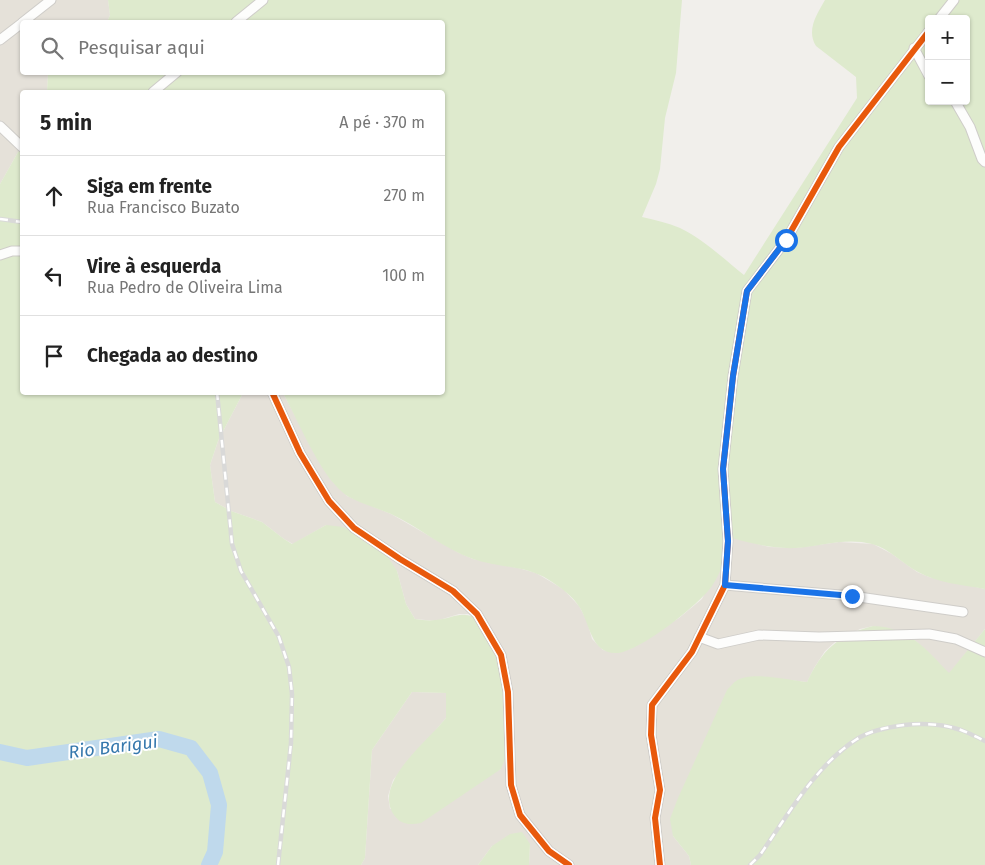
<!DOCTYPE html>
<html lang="pt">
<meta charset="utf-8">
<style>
body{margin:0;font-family:"Fira Sans",sans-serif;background:#f6f6f6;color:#222}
.controls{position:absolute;right:15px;top:15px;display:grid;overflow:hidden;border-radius:5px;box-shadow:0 1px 4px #0004}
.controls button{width:45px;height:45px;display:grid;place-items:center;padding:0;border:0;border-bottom:1px solid #e0e0e0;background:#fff;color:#222;font:25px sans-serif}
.stop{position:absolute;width:15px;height:15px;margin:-11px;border:4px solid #1a73e8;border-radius:50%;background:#fff}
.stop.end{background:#1a73e8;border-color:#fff;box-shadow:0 1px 5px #0008}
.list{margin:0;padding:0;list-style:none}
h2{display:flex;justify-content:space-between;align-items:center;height:65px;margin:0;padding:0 20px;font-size:21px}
h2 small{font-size:16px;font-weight:400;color:#767676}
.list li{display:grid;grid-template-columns:32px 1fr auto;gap:15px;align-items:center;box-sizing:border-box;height:80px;padding:0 20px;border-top:1px solid #e0e0e0}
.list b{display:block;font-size:19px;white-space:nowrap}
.list p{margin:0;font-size:16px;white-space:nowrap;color:#767676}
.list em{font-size:16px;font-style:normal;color:#767676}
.icon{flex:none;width:28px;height:28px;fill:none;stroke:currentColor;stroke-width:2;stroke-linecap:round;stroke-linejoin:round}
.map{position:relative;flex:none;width:985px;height:865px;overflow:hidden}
.search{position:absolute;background:#fff;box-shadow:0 1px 4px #0004;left:20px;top:20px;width:425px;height:55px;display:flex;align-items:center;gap:12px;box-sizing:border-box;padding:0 18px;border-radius:5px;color:#767676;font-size:19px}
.panel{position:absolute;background:#fff;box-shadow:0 1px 4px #0004;left:20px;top:90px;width:425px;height:305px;border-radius:5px}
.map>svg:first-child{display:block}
.residential{fill:#e5e1d9}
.green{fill:#deeacd;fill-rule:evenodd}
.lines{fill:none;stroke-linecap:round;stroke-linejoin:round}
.river{stroke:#bfd9ec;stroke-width:16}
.minor-casing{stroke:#cfcdc9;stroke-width:11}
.minor{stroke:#fdfdfc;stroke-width:9}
.rail-casing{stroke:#d9d9d8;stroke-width:4.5}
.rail{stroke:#fff;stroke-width:2.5;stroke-dasharray:8;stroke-linecap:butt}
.cycleway-casing{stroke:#fff;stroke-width:9}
.cycleway{stroke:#e8590c;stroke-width:6}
.route{stroke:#1a73e8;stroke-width:6}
.labels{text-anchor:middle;stroke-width:4;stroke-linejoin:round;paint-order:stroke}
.water-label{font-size:18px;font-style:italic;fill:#3678ad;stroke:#fff}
</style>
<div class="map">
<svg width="985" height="865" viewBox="0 0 985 865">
<rect width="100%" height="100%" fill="#f1efeb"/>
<g class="residential">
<path d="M 0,0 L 108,0 L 110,15 L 107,22 L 22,22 L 22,72 L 48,73 L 47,92 L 22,92 L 22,145 L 0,184 Z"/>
<path d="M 243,393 L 283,393 L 322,466 L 347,496 L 391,514 L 459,553 L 473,559 L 518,568 L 536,573 L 563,589 L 579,606 L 587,621 L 592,639 L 603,650 L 617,653 L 630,649 L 679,618 L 702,599 L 732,537 L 769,547 L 796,548 L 839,542 L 873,544 L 892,554 L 917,572 L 929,577 L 985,589 L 985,629 L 949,674 L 926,650 L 912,638 L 873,626 L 860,629 L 835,642 L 825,651 L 814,668 L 807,682 L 760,677 L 673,836 L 689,856 L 691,865 L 529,865 L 530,844 L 492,846 L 478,865 L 361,865 L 365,858 L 372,750 L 412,692 L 446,693 L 446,718 L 393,780 L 388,796 L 390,809 L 489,775 L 501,769 L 480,619 L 468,614 L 459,614 L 436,621 L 415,619 L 406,604 L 397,571 L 326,525 L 293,544 L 284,539 L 262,522 L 231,511 L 215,502 L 210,465 L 218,441 Z"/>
</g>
<g class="green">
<path d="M 108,0 L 682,0 L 676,73 L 665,118 L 660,169 L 656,184 L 642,217 C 655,220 668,223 680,228 C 703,239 724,259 744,275 L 857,98 L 856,77 L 816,46 C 806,30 817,14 825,0 L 985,0 L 985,589 C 963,585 938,583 918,572 C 903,564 890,549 872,544 C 847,537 821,546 796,548 C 774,549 753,544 732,538 C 726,554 722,571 712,586 C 699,605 640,651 618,653 C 591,655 590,624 580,608 C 573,596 560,587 549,580 C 526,565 499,568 473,559 C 444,549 419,527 391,514 C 377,508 362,504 349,497 C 342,493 334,484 330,479 C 312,455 297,419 283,393 L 442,392 L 442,92 L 47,92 L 48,73 L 442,72 L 442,22 L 107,22 L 110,15 ZM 929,19 L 966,19 L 966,101 L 929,101 Z"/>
<path d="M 22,145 L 22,392 L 243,393 L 218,441 L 210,465 L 215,502 L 231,511 L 262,522 L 284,539 L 292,544 L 326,525 L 343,527 L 371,541 L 386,554 L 397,571 L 406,604 L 415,619 C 422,620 429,621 436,620 C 457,618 457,610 480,619 L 509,680 L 506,756 L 501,769 L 421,823 C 410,825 401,825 394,815 C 372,783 428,741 446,718 L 446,693 L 412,692 L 372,750 L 365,858 L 361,865 L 0,865 L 0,184 Z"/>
<path d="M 873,626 C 909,627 926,649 949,673 L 985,629 L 985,865 L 691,865 L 689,856 L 673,836 L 670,819 L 678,798 L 727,690 C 730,687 733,683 736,681 C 751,671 789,680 807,682 C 822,650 838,635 873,626 Z"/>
<path d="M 522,832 L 530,844 L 529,865 L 478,865 L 492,846 L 510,834 Z"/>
</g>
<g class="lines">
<path class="river" d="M 0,752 L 27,758 L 159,739 L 191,748 L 210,773 L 219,805 L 215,852 L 209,865"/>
<g class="minor-casing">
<g id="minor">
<path d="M 939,19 L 954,0"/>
<path d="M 23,22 L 51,0"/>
<path d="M 236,22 L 263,0"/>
<path d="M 0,40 L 22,23"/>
<path d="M 914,48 L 929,76"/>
<path d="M 153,92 L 177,72"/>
<path d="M 955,101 L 970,127 L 982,159 L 985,162"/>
<path d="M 0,126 L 22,147"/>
<path d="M 0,255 L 12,251 L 22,251"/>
<path d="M 272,392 L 300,453 L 329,501 L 354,528 L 400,559 L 453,591 L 477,614 L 501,655 L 508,692 L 511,785 L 520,815 L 549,851 L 569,865"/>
<path d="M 725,585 L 852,596 L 963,612"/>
<path d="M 699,637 L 718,644 L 759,635 L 819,637 L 929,634 L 956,639 L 985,652"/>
<path d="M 660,865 L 655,818 L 660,790 L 651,735 L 652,705 L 692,652 L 725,585 L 728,541 L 723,469 L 733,376 L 747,291 L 786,240 L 839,147 L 929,31"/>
</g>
</g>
<use href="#minor" class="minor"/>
<g class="rail-casing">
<g id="rail">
<path d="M 0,219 L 22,222"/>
<path d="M 217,392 L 232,544 L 241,571 L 279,637 L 289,667 L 292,694 L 291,743 L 278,865"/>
<path d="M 750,865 L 760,855 C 788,815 815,766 857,739 C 871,730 889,727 904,725 C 923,723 943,724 961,730 C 969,733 977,737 985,741"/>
</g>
</g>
<use href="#rail" class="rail"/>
<g class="cycleway-casing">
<g id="cycleway">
<path d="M 272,392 L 300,453 L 329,501 L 354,528 L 400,559 L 453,591 L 477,614 L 501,655 L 508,692 L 511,785 L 520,815 L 549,851 L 569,865"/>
<path d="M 660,865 L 655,818 L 660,790 L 651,735 L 652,705 L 692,652 L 725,585 L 728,541 L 723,469 L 733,376 L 747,291 L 786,240 L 839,147 L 929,31"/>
</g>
</g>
<use href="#cycleway" class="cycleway"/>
</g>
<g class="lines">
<path class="route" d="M 786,240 L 747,291 L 733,376 L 723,469 L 728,541 L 725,585 L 852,596"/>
</g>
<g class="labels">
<g class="water-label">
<text transform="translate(113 747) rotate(-7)" y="6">Rio Barigui</text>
</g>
</g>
</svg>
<div class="controls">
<button>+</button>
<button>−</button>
</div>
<div class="stop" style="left:786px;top:240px"></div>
<div class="stop end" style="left:852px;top:596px"></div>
<div class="search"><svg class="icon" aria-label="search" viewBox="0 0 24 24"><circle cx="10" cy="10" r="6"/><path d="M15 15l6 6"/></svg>Pesquisar aqui</div>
<section class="panel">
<h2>5 min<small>A pé · 370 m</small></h2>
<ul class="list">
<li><svg class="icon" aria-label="ahead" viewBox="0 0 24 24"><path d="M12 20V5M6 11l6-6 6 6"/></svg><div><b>Siga em frente</b><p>Rua Francisco Buzato</p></div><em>270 m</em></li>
<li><svg class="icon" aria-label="left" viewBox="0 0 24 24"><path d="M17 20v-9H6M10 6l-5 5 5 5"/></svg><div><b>Vire à esquerda</b><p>Rua Pedro de Oliveira Lima</p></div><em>100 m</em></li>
<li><svg class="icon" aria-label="arrive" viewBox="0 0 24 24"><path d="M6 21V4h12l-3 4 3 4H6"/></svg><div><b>Chegada ao destino</b></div></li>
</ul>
</section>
</div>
